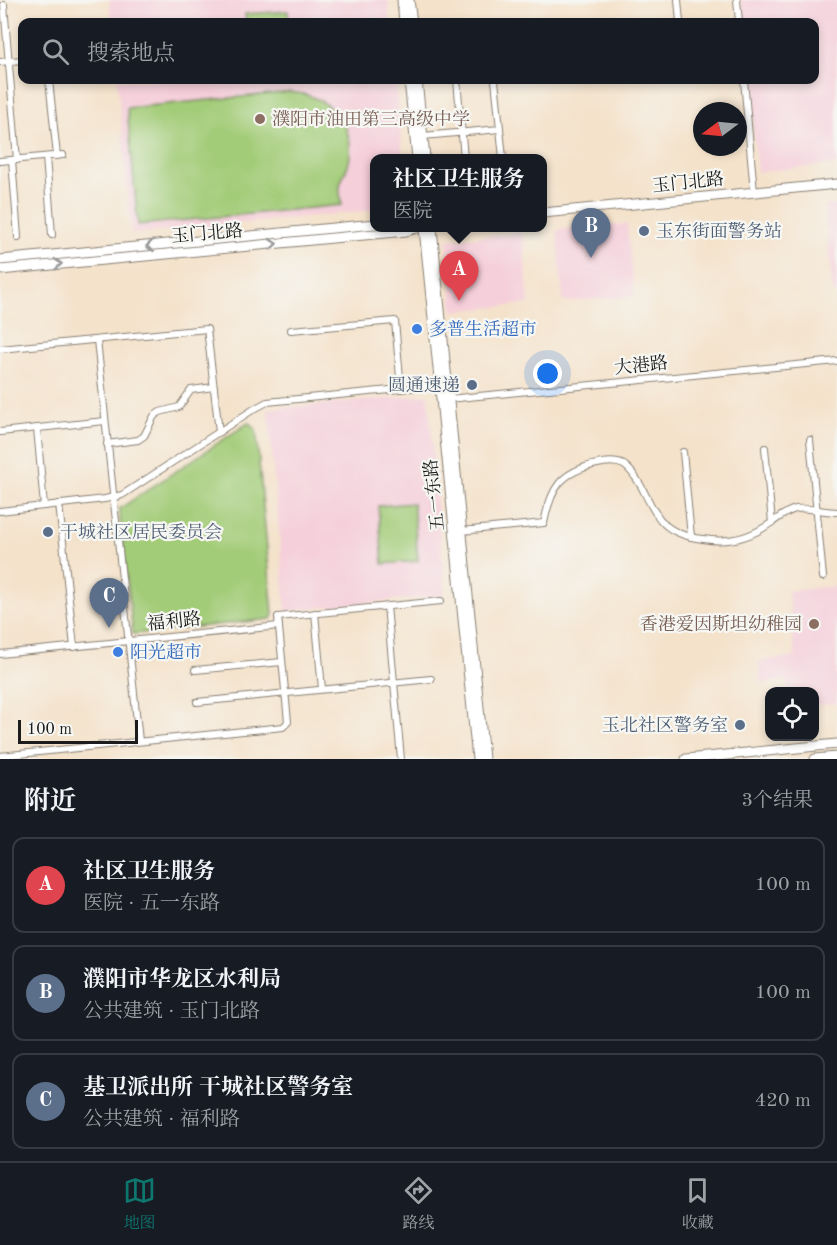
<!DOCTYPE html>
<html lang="zh">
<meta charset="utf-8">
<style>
body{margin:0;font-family:"Old Standard TT","Noto Serif SC",serif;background:#20242c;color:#f1f3f6}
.controls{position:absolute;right:18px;bottom:18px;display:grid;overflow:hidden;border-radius:12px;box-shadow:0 3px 9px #0003}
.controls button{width:54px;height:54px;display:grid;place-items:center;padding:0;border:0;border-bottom:2px solid #363941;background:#171b24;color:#f1f3f6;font:30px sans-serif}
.compass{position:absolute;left:693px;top:102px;width:54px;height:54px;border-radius:50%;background:#171b24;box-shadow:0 3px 9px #0003;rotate:254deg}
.scale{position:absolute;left:18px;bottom:15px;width:120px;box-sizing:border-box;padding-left:6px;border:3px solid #1c1c1c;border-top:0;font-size:16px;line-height:21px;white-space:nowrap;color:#1c1c1c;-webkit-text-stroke:4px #f6f6f2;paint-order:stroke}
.you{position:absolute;left:548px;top:374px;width:21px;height:21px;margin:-15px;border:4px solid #fff;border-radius:50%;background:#1a73e8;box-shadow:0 0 0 9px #1a73e833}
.badge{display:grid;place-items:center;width:39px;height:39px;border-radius:50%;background:#0f766e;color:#fff;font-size:20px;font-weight:700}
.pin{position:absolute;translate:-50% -50px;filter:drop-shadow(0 2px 3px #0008)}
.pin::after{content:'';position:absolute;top:32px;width:21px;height:18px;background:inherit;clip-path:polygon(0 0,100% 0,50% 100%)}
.popup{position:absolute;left:370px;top:154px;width:177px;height:78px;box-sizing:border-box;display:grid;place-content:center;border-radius:12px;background:#171b24;filter:drop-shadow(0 2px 4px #0005);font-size:20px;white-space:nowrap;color:#9ea1a6}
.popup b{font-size:22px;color:#f1f3f6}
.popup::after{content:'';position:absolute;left:50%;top:100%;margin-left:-12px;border:12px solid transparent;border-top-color:#171b24}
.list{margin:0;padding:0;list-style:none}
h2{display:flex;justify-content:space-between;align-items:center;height:78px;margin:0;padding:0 24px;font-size:26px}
h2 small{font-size:20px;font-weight:400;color:#9ea1a6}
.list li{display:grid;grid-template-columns:39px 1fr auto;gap:18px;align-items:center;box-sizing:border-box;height:96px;margin:0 12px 12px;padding:0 12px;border:2px solid #363941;border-radius:12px}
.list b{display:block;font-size:22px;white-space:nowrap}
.list p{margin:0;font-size:20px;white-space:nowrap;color:#9ea1a6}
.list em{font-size:20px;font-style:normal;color:#9ea1a6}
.icon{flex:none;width:33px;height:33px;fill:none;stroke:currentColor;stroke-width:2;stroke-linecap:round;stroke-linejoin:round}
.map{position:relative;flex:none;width:837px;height:759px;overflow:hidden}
.search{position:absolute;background:#171b24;box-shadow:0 3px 9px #0003;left:18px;right:18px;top:18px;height:66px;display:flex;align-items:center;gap:15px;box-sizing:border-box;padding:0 21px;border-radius:12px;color:#9ea1a6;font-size:22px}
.sheet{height:402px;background:#171b24}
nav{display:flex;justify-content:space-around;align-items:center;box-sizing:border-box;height:84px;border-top:2px solid #363941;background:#171b24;font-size:16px;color:#9ea1a6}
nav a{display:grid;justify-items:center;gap:3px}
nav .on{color:#0f766e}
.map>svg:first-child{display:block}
.built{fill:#f5cfda}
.green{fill:#a3cc78;stroke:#60744a;stroke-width:1.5}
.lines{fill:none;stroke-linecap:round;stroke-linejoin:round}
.street-casing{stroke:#887f73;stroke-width:8}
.secondary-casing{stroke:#887f73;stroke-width:11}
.street{stroke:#fff;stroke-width:6}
.secondary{stroke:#fff;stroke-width:9}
.oneway{stroke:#999}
.education-dot{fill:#8d6e63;stroke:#f6f6f2;stroke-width:2}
.service-dot{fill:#5c6f8a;stroke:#f6f6f2;stroke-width:2}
.shop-dot{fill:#3f7fe0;stroke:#f6f6f2;stroke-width:2}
.labels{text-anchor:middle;stroke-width:4.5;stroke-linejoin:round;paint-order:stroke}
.education-label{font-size:18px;fill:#785e54;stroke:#f6f6f2;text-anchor:start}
.street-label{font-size:18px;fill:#1c1c1c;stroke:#f6f6f2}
.service-label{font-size:18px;fill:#4e5e75;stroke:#f6f6f2;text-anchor:start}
.shop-label{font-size:18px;fill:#366cbe;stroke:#f6f6f2;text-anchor:start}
</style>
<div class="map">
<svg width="837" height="759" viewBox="0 0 837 759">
<rect width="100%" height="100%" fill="#f6f6f2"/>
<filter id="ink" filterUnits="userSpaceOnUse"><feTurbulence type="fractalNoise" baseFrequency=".0167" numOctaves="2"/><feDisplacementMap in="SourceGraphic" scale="12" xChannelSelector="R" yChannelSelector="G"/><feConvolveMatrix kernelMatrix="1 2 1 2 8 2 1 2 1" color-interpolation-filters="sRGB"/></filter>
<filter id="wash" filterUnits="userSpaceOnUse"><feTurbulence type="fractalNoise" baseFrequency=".008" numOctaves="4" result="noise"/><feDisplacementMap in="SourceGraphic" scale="24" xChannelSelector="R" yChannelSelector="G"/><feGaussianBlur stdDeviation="1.35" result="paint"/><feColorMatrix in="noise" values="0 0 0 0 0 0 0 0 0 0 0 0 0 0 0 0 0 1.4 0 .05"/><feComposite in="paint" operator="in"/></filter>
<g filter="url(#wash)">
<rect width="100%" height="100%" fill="#f4e2ca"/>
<g class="built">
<path d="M 109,0 L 388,0 L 390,22 L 111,22 Z"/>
<path d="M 741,0 L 837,0 L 837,164 L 757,172 L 749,80 L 814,80 L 814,22 L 743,22 Z"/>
<path d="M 117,80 L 395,80 L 403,158 L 375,158 L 375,210 L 132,234 Z"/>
<path d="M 837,205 L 837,292 L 833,293 L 825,206 Z"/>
<path d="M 627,224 L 634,296 L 563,302 L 557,230 Z"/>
<path d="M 523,233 L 529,304 L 453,311 L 447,240 Z"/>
<path d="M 428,395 L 445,595 L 286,611 L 268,409 Z"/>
<path d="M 837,586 L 837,703 L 815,705 L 814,692 L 788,691 L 786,680 L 761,683 L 759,661 L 795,657 L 788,591 Z"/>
</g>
<g class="green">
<path d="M 288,11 L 289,22 L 246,22 L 245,14 Z"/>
<path d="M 290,92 C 324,94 353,120 350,156 C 349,169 341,177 340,186 C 339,191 341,199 342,205 L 138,225 L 127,108 Z"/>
<path d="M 248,423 L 252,425 L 256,430 L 273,614 L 271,619 L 133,634 L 119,509 Z"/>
<path d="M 413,503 L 418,561 L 383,564 L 378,506 Z"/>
</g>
</g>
<g filter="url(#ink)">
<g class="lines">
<g class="street-casing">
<g id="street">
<path d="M 678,0 L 680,22"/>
<path d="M 737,0 L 739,22"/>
<path d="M 4,5 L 17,160"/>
<path d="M 0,62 L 22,60"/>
<path d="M 49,80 L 57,156"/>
<path d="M 457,80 L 464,158"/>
<path d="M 495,80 L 503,158"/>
<path d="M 744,80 L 754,192"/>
<path d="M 423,136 L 500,129"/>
<path d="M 46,157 L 52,235"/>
<path d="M 12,160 L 18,237"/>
<path d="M 0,161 L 63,155"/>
<path d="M 291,330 L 395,321 L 401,389"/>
<path d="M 97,340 L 139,741"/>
<path d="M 0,349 L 207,329 L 219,432"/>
<path d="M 448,399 L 837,361"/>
<path d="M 37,428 L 44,506"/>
<path d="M 0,432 L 105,421"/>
<path d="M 810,440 L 823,577"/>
<path d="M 107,444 L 138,440 L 144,436 L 154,416 L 160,412 L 179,407 L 191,390 L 214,387"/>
<path d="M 765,448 L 772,523"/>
<path d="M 683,452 L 691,537"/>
<path d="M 59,504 L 74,647"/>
<path d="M 0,511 L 105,499 L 122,495 L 254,409 L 267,402 L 441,385"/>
<path d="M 461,531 L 544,523 C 551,488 560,472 597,464 C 605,462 616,461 624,465 C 631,470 637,479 641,486 C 658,519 663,534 703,539 C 726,543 749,538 768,525 C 777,520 785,511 796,509 C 809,507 824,512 837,512"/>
<path d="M 387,606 L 401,759"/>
<path d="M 315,613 L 322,689"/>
<path d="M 0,654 L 279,626"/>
<path d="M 195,670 L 282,662"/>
<path d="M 197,702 L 431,679"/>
<path d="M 0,756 L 283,727 L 288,722 L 278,617 L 441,601"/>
</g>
</g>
<g class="secondary-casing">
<g id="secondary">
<path d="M 402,0 L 404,22"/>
<path d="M 409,0 L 412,22"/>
<path d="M 409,80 L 417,158"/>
<path d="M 417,80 L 425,158"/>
<path d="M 543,213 L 837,184"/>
<path d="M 424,228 L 477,759"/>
<path d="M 432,228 L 484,759"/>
<path d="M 0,260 L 375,224"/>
<path d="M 0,270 L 406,231 L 417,228"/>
<path d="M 686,759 L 837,744"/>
<path d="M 815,759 L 837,757"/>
</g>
</g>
<use href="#street" class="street"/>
<use href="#secondary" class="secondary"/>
</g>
<defs><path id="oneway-chevron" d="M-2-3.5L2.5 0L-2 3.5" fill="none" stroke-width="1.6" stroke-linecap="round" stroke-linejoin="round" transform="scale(1.5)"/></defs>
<g class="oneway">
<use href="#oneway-chevron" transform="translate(273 244) rotate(-5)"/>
<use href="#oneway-chevron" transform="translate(150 246) rotate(174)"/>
<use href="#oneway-chevron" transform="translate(58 264) rotate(-5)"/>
</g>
</g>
<g class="education-dot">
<circle cx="260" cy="119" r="6"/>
<circle cx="814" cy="624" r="6"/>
</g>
<g class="service-dot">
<circle cx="644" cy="231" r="6"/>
<circle cx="472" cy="385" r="6"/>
<circle cx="48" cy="532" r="6"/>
<circle cx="740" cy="725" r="6"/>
</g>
<g class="shop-dot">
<circle cx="417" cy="329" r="6"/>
<circle cx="118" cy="652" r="6"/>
</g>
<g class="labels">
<g class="education-label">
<text x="272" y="125">濮阳市油田第三高级中学</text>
<text x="802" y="630" text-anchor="end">香港爱因斯坦幼稚园</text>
</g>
<g class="street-label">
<text transform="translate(688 182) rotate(-6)" y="6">玉门北路</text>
<text transform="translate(207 233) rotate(-5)" y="6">玉门北路</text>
<text transform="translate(641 365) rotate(-6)" y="6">大港路</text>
<text transform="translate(434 495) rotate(-96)" y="6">五一东路</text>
<text transform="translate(174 621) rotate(-6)" y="6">福利路</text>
</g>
<g class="service-label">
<text x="656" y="237">玉东街面警务站</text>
<text x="460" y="391" text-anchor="end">圆通速递</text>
<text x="60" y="538">干城社区居民委员会</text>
<text x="728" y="731" text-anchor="end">玉北社区警务室</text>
</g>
<g class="shop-label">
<text x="429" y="335">多普生活超市</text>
<text x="130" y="658">阳光超市</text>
</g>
</g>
</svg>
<div class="controls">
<button><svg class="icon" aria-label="locate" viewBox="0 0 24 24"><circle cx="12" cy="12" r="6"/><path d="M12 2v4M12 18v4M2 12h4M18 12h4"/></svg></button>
</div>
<svg class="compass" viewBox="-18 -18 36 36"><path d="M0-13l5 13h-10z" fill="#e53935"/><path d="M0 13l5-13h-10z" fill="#9ea1a6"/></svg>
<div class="scale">100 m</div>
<div class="you"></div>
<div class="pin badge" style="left:459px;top:301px;background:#e0444e">A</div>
<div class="popup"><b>社区卫生服务</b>医院</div>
<div class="pin badge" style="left:591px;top:258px;background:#5c6f8a">B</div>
<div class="pin badge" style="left:109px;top:628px;background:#5c6f8a">C</div>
<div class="search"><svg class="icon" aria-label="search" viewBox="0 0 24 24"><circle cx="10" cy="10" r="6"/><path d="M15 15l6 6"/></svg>搜索地点</div>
</div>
<section class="sheet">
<h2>附近<small>3个结果</small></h2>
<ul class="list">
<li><span class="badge" style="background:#e0444e">A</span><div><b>社区卫生服务</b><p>医院 · 五一东路</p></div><em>100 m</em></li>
<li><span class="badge" style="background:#5c6f8a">B</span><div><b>濮阳市华龙区水利局</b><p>公共建筑 · 玉门北路</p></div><em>100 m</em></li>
<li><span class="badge" style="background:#5c6f8a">C</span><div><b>基卫派出所 干城社区警务室</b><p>公共建筑 · 福利路</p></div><em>420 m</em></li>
</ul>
</section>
<nav>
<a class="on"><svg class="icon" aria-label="map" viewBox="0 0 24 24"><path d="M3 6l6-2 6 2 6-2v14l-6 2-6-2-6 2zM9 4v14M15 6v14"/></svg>地图</a>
<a><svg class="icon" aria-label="directions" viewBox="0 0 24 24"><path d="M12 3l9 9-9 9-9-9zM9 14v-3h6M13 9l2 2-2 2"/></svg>路线</a>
<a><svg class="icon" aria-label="saved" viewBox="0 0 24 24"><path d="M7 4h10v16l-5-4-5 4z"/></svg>收藏</a>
</nav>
